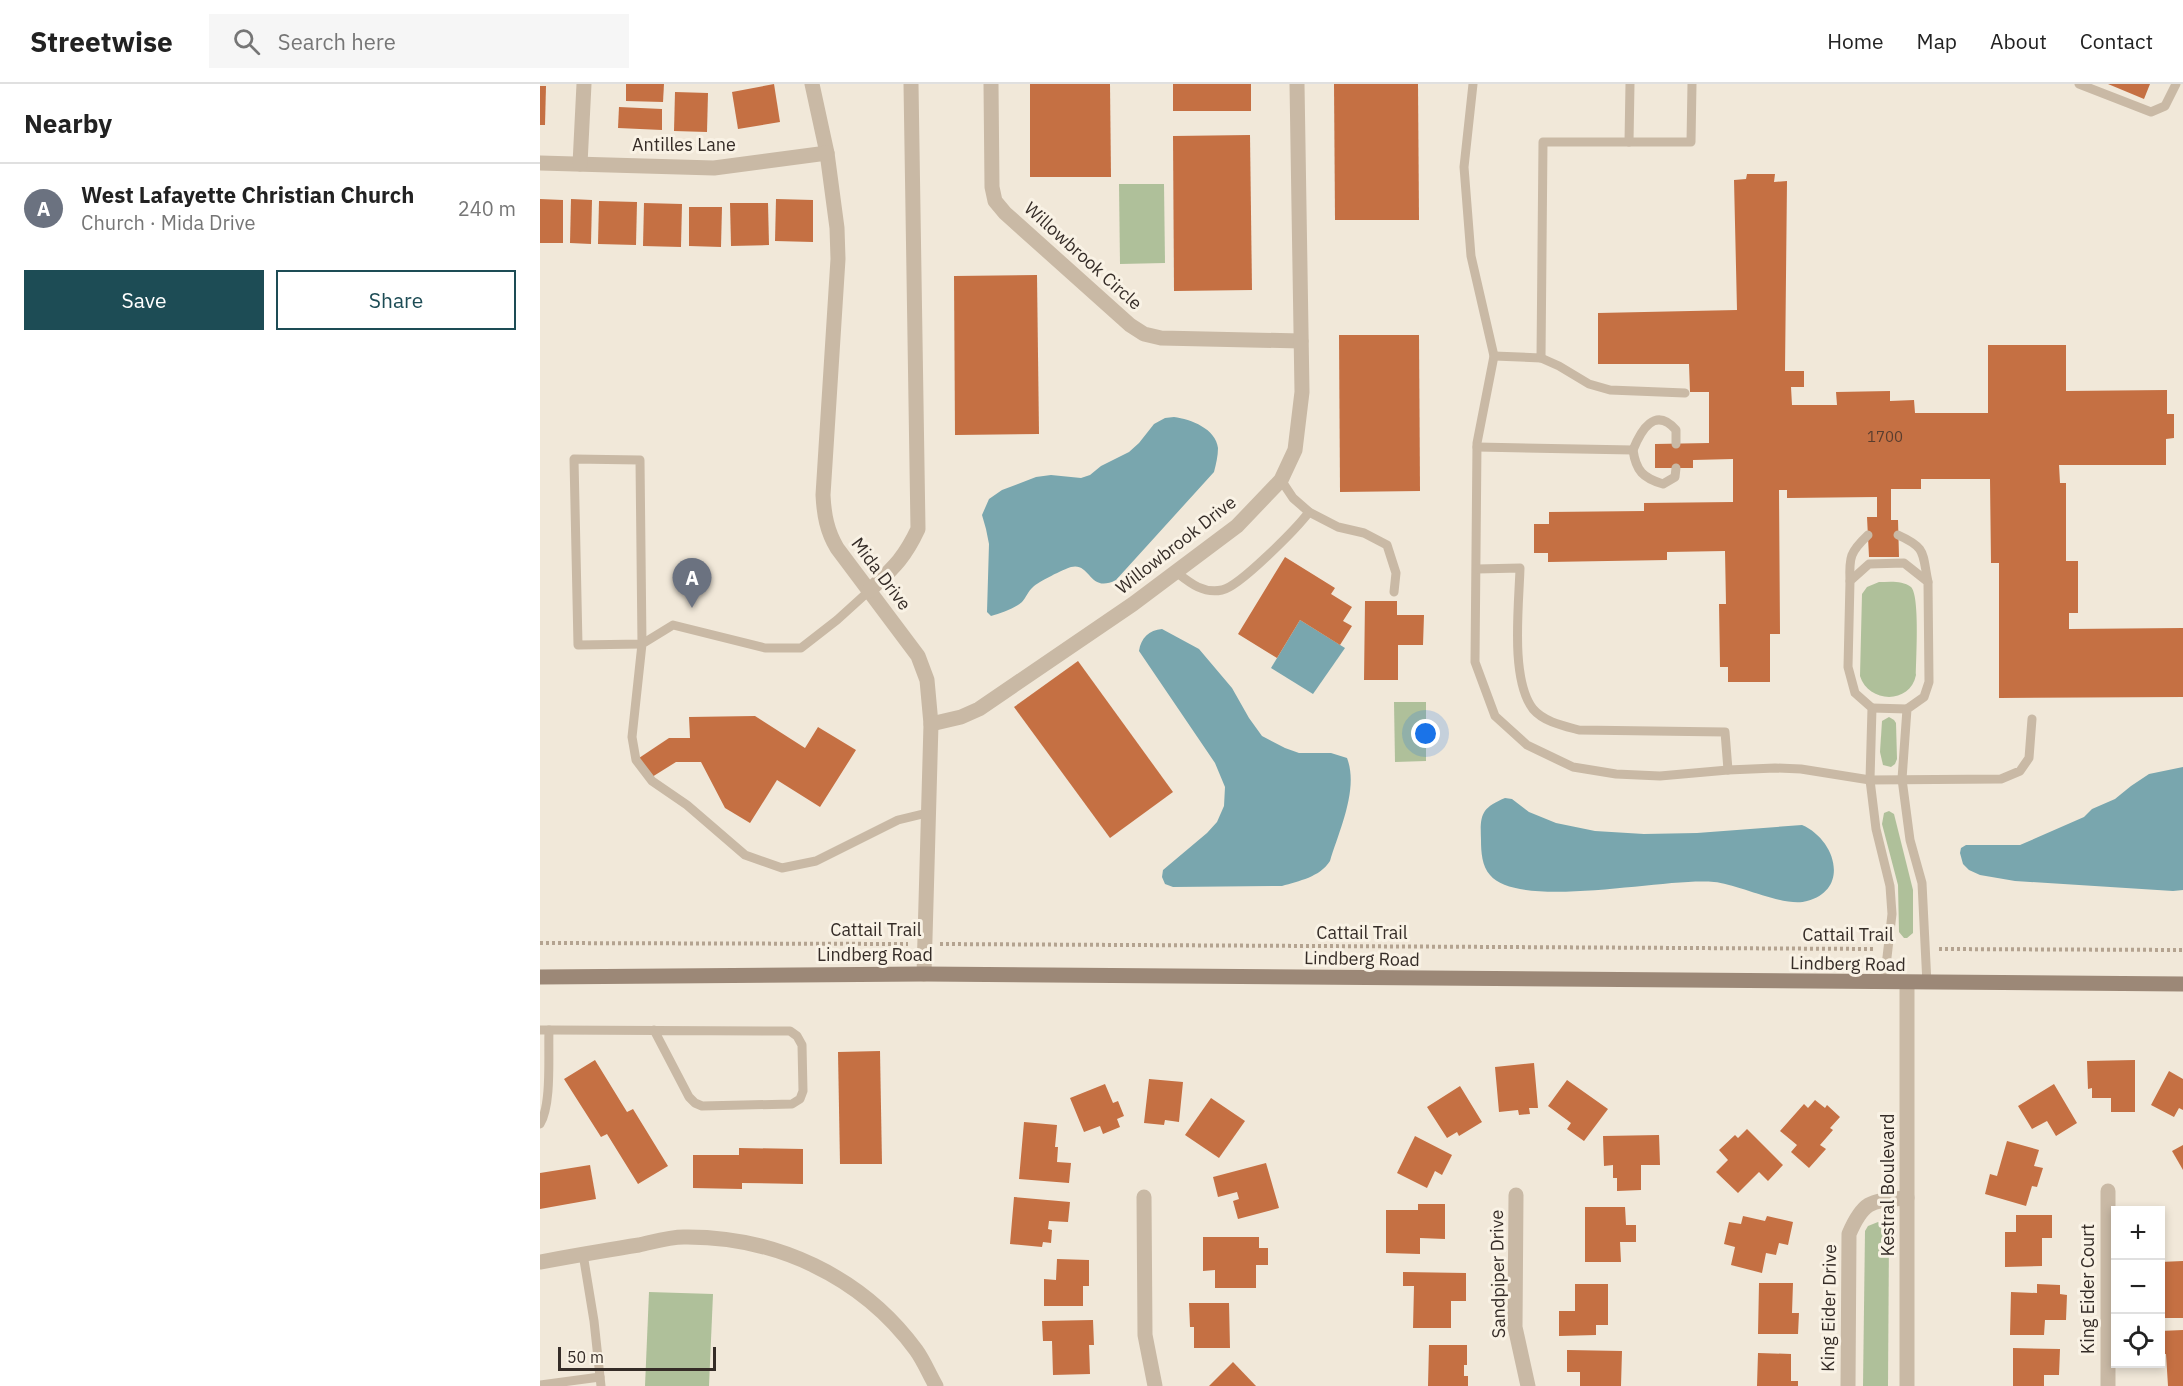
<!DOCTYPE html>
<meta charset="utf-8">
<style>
body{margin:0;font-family:"IBM Plex Sans",sans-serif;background:#f6f6f6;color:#222}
.controls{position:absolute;right:18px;bottom:18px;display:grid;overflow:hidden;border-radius:0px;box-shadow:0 3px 9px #0003}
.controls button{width:54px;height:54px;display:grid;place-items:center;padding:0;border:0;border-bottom:2px solid #e0e0e0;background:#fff;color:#222;font:30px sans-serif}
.scale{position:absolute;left:18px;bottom:15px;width:158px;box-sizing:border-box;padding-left:6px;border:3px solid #352c27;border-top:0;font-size:16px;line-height:21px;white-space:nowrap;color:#352c27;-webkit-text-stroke:4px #f9f2e5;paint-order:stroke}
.you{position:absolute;left:886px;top:650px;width:21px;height:21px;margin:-15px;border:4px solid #fff;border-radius:50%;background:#1a73e8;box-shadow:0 0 0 9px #1a73e833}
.badge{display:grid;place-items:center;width:39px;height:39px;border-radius:50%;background:#1d4c55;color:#fff;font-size:20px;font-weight:700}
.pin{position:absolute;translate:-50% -50px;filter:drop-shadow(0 2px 3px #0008)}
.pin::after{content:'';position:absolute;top:32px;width:21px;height:18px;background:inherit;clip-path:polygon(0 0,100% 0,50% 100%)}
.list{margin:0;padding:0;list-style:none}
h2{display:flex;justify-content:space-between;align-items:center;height:78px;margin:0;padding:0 24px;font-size:26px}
h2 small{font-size:20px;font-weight:400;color:#767676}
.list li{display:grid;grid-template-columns:39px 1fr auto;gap:18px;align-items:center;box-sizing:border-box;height:90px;padding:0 24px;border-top:2px solid #e0e0e0}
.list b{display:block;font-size:22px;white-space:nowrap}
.list p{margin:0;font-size:20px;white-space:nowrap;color:#767676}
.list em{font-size:20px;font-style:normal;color:#767676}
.actions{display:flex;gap:12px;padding:18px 24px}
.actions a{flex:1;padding:14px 0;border:2px solid #1d4c55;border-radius:0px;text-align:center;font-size:21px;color:#1d4c55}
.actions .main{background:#1d4c55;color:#fff}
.icon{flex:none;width:33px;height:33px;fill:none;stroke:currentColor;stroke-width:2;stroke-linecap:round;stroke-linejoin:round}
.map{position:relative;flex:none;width:1643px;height:1302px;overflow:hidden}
header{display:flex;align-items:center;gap:36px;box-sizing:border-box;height:84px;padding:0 30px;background:#fff;border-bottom:2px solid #e0e0e0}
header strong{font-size:28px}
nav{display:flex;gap:33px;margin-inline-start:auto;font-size:21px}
.search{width:420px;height:54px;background:#f6f6f6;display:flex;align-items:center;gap:15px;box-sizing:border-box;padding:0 21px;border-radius:0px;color:#767676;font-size:22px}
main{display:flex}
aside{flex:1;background:#fff}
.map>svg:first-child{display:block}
.green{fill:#afc09a}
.water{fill:#79a6ae}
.building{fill:#c57043}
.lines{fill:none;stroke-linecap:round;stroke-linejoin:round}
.path{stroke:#b4a390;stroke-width:4;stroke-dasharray:3 3;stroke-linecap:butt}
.lane{stroke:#c9b9a5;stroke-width:9}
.street{stroke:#c9b9a5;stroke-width:15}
.secondary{stroke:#9c8877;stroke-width:15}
.labels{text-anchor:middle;stroke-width:6;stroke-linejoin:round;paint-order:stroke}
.number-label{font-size:15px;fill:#593d2e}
.street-label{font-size:18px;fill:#352c27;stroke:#f9f2e5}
</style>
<header>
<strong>Streetwise</strong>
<div class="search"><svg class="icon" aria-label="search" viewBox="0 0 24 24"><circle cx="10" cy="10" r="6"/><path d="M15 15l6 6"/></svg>Search here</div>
<nav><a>Home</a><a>Map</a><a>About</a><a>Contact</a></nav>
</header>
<main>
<aside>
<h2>Nearby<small></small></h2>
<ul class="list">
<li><span class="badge" style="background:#6b7280">A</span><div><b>West Lafayette Christian Church</b><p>Church · Mida Drive</p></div><em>240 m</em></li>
</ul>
<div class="actions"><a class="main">Save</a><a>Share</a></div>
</aside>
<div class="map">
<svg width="1643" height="1302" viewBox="0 0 1643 1302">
<rect width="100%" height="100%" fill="#f1e8d9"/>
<g class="green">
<path d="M 579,100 L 624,100 L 625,179 L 580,180 Z"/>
<path d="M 1339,498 C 1349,498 1362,496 1371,503 C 1380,512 1376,575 1376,591 C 1370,621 1328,619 1320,592 L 1322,510 L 1327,503 Z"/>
<path d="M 854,618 L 886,618 L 886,677 L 855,678 Z"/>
<path d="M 1349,633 L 1354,636 L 1356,639 L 1357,675 L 1355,680 L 1351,683 L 1343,681 L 1340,668 L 1342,637 Z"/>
<path d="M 1349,727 L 1354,730 L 1373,806 L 1373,849 L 1367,854 L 1364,854 L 1359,848 L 1358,801 L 1342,740 L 1344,729 Z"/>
<path d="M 1338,1138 L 1347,1145 L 1349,1152 L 1348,1302 L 1323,1302 L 1325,1147 L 1328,1142 Z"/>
<path d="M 109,1208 L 173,1210 L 169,1302 L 105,1302 Z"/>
</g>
<g class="water">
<path d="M 634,333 C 651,335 676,345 678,364 C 678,372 676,380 674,388 L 576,496 C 549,510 551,478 531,483 C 524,485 498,498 493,503 C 488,507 486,514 482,518 C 474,525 461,529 451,532 L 447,528 L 449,460 L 446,445 L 442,431 L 449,415 L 462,406 L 496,393 L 511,391 L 541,394 L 550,391 L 561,382 L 589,368 L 599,359 L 614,340 L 625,334 Z"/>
<path d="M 760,536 L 805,564 L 773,610 L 731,584 Z"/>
<path d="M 622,545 L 659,565 L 692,604 L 709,634 L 722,652 L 745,664 L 759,669 L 791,669 L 807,674 C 819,705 799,747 790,777 C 780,793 759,797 742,802 L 633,803 L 625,800 L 622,793 L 623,786 L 667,749 L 677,738 L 684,722 L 685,703 L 675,679 L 599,567 C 601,554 609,546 622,545 Z"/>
<path d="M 1643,683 L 1643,806 L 1633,807 L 1475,797 L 1440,791 L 1429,786 L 1423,780 L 1420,769 L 1421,764 L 1426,761 L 1480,761 L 1544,733 L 1552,725 L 1575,715 L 1591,702 L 1609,690 Z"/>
<path d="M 965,714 L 972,715 L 989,728 L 1016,739 L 1055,747 L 1104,750 L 1157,749 L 1262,741 C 1295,755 1311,805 1267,817 C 1245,824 1198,800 1174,798 C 1126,793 980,827 950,791 C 942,782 941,768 941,756 C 940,731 941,724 965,714 Z"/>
</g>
<g class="building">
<path d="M 86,0 L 124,0 L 123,18 L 86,17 Z"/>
<path d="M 234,0 L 240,38 L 198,45 L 192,8 Z"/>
<path d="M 490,0 L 570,0 L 571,93 L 490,93 Z"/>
<rect x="633" y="0" width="78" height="27"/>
<path d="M 794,0 L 878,0 L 879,136 L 795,136 Z"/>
<path d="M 1568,0 L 1610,0 L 1604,15 Z"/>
<path d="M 0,2 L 6,2 L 5,41 L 0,41 Z"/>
<path d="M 135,8 L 168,9 L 167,48 L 134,47 Z"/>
<path d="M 79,23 L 122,25 L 122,46 L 78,44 Z"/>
<path d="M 710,51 L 712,206 L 634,207 L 633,52 Z"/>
<path d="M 1207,90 L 1235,90 L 1234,98 L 1247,97 L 1245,287 L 1264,287 L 1264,303 L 1251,303 L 1252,321 L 1297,321 L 1296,308 L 1350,307 L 1350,317 L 1374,316 L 1375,329 L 1448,329 L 1448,261 L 1526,261 L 1526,307 L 1627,306 L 1627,330 L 1634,330 L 1634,354 L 1626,355 L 1626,381 L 1519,381 L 1520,399 L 1526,399 L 1526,477 L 1538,477 L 1538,529 L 1529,529 L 1529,545 L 1643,544 L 1643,613 L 1459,614 L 1459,479 L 1451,479 L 1450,395 L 1381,395 L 1381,405 L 1351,405 L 1351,436 L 1358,436 L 1359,473 L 1329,473 L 1327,433 L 1337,433 L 1337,413 L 1247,414 L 1247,406 L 1239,406 L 1240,550 L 1230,550 L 1230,598 L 1188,598 L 1188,583 L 1180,583 L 1179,520 L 1186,520 L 1185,467 L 1127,468 L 1127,476 L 1008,478 L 1008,469 L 994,469 L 994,440 L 1009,440 L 1009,428 L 1104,427 L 1104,419 L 1193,418 L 1193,375 L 1153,376 L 1153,384 L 1115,384 L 1115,360 L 1169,359 L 1169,308 L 1150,308 L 1149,280 L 1058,280 L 1058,229 L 1197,226 L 1194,96 L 1206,95 Z"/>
<path d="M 0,115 L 23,116 L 23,159 L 0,159 Z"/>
<path d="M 31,115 L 52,116 L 51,160 L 30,159 Z"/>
<path d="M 236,115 L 273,116 L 273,158 L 235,157 Z"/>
<path d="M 59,117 L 97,118 L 96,161 L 58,160 Z"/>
<path d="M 104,119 L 142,120 L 141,163 L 103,162 Z"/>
<path d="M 190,119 L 228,119 L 229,161 L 191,162 Z"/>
<path d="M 149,123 L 182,123 L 181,163 L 149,162 Z"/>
<path d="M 497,191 L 499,350 L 415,351 L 414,192 Z"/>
<path d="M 799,251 L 879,251 L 880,407 L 800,408 Z"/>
<path d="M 745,473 L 795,504 L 791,510 L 812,523 L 803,537 L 812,542 L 800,561 L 760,536 L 737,574 L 698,550 Z"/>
<path d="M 825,517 L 857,517 L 857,531 L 884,531 L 883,561 L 858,561 L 858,596 L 824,596 Z"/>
<path d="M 538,577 L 633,708 L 570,754 L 474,623 Z"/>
<path d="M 215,632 L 265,664 L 278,643 L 316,666 L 280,723 L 237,696 L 210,739 L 185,724 L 161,678 L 136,678 L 112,693 L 99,674 L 129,654 L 150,654 L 149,633 Z"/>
<path d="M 340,967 L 342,1080 L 300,1080 L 298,968 Z"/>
<path d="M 55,976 L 87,1028 L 93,1025 L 128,1082 L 98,1100 L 67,1050 L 61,1053 L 24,995 Z"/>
<path d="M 1595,976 L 1595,1028 L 1571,1028 L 1571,1014 L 1552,1014 L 1552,1004 L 1548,1005 L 1547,977 Z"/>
<path d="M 994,979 L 998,1024 L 989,1024 L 990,1030 L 979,1031 L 978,1026 L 959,1028 L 955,983 Z"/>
<path d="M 1629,987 L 1643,995 L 1643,1026 L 1639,1024 L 1634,1033 L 1611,1021 Z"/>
<path d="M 609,995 L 643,998 L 639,1038 L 625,1036 L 624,1041 L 604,1039 Z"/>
<path d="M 1027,996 L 1068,1025 L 1044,1057 L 1027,1045 L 1031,1039 L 1008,1022 Z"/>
<path d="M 565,1000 L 573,1019 L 578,1017 L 584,1032 L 577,1035 L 580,1043 L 563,1050 L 560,1042 L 544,1048 L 530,1014 Z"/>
<path d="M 1514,1000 L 1537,1039 L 1516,1052 L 1507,1037 L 1492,1045 L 1478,1022 Z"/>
<path d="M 920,1002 L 942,1038 L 919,1052 L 917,1048 L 907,1054 L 887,1023 Z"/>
<path d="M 671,1014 L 705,1037 L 679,1074 L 645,1051 Z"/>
<path d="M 1275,1016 L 1285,1024 L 1287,1021 L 1300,1033 L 1290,1044 L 1293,1046 L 1280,1061 L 1286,1065 L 1269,1084 L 1251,1068 L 1257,1061 L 1240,1047 L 1264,1020 L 1268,1024 Z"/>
<path d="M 484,1038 L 517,1041 L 515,1063 L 518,1063 L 517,1078 L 531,1079 L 529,1099 L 479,1095 Z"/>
<path d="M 1207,1045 L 1243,1081 L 1228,1097 L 1219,1088 L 1198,1109 L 1176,1088 L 1188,1076 L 1179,1066 L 1195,1051 L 1198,1054 Z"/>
<path d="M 1119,1051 L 1120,1081 L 1101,1081 L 1101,1106 L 1077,1107 L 1077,1094 L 1073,1094 L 1073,1081 L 1064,1082 L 1063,1052 Z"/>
<path d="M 875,1052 L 912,1071 L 902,1091 L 895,1087 L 887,1104 L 857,1089 Z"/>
<path d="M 1467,1057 L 1499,1066 L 1494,1082 L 1503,1084 L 1497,1103 L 1492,1102 L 1486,1122 L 1445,1110 L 1450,1090 L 1457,1092 Z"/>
<path d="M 1643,1061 L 1643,1086 L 1632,1067 Z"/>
<path d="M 199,1064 L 263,1065 L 263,1100 L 202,1099 L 202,1105 L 153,1104 L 153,1071 L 199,1071 Z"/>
<path d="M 726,1079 L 739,1124 L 698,1135 L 693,1117 L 699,1115 L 697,1108 L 678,1113 L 673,1093 Z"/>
<path d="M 50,1081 L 56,1115 L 0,1125 L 0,1089 Z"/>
<path d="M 474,1113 L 530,1118 L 528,1138 L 509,1137 L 508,1145 L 512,1146 L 511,1159 L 503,1158 L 502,1163 L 470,1160 Z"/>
<path d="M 878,1120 L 905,1120 L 905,1155 L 880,1154 L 880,1170 L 846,1169 L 846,1126 L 878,1126 Z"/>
<path d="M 1045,1123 L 1085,1123 L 1086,1141 L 1096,1141 L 1096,1158 L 1080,1158 L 1081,1178 L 1045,1178 Z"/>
<path d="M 1476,1131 L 1512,1131 L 1512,1154 L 1502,1154 L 1502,1182 L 1465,1183 L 1465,1148 L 1476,1148 Z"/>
<path d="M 1203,1132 L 1225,1137 L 1227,1132 L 1253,1138 L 1248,1161 L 1239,1159 L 1236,1171 L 1226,1169 L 1222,1189 L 1191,1181 L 1195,1163 L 1184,1160 L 1189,1138 L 1201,1140 Z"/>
<path d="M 663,1153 L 719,1153 L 719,1164 L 728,1164 L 728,1181 L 716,1181 L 716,1204 L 675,1204 L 675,1186 L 663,1187 Z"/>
<path d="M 517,1175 L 549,1176 L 549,1202 L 543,1202 L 543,1222 L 504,1222 L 504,1195 L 516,1196 Z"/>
<path d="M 1643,1177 L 1643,1234 L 1620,1234 L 1620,1178 Z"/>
<path d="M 863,1188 L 926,1189 L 926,1217 L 911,1217 L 911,1244 L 873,1244 L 874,1202 L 863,1202 Z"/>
<path d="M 1219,1199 L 1253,1199 L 1252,1229 L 1259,1229 L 1258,1250 L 1218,1250 Z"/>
<path d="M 1035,1200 L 1068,1200 L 1068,1241 L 1056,1241 L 1056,1251 L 1019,1252 L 1019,1227 L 1035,1227 Z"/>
<path d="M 1497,1200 L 1520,1201 L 1520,1210 L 1527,1211 L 1526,1236 L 1505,1236 L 1504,1251 L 1470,1251 L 1471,1208 L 1497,1209 Z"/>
<path d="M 649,1219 L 689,1219 L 690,1264 L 654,1264 L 654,1243 L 650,1243 Z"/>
<path d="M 553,1236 L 554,1261 L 549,1261 L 550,1290 L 513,1291 L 512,1257 L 503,1257 L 502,1237 Z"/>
<path d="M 1643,1246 L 1643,1302 L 1628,1302 L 1626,1270 L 1620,1270 L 1620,1247 Z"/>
<path d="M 889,1261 L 927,1261 L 927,1281 L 924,1281 L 924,1292 L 928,1292 L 928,1302 L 888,1302 Z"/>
<path d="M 1473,1264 L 1520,1265 L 1519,1291 L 1504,1291 L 1504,1302 L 1473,1302 Z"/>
<path d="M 1027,1266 L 1082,1267 L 1081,1302 L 1040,1302 L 1040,1288 L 1027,1288 Z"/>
<path d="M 1218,1269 L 1251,1270 L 1251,1297 L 1258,1297 L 1258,1302 L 1217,1302 Z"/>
<path d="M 693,1278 L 716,1302 L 669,1302 Z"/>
</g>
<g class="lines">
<g class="path">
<path d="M 0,859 L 368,860"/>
<path d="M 400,860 L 1334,865"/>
<path d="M 1399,865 L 1643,866"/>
</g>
<g class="lane">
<path d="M 933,0 L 924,83 L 931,172 L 954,272 L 937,359 L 935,578 L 955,632 L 987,661 L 1033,683 L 1076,690 L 1120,692 L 1188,686 L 1235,684 L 1261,685 L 1330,696 L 1461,695 L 1480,687 L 1489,674 L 1492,635"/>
<path d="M 1539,0 L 1611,28 L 1625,22 L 1636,0"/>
<path d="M 1089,58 L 1090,0"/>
<path d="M 954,272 L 1001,274 L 1019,282 L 1049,300 L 1070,306 L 1145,309"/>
<path d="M 1001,274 L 1003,58 L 1151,58 L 1152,0"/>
<path d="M 937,363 L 1093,366 C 1101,346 1115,322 1136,346 L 1136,360"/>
<path d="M 1093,366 C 1096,387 1103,394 1123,400 L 1135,393 L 1136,384"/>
<path d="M 34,375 L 100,376 L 102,560 L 38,561 Z"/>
<path d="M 741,396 L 753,414 L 769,428 L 798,443 L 824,449 L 847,461 L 856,489 L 854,508"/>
<path d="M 1358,451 C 1387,464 1382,469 1388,498"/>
<path d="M 937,485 L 980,484 C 979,521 970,595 993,625 C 1004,638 1024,642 1039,646 L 1185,648 L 1188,686"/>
<path d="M 636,488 C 650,499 663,510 682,506 C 699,503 757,444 769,428"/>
<path d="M 1310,497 C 1309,473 1310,468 1328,451"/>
<path d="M 329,507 L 297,536 L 261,564 L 225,564 L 133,541 L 102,560 L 92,653 L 96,676 L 112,697 L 147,721 L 205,771 L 242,784 L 276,777 L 358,736 L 387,729"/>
<path d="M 1332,624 L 1367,625"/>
<path d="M 1344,899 L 1352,830 L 1350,802 L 1336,745 L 1330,696 L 1332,624 L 1315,609 L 1308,583 L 1310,497 L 1329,480 L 1364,479 L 1388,498 L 1389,598 L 1384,613 L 1367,625 L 1362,695 L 1370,756 L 1382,799 L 1387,900"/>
<path d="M 0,946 L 9,946 C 8,971 12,1020 0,1040"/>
<path d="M 9,946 L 250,947 L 257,952 L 262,961 L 263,1007 L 260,1015 L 252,1020 L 162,1022 L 155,1019 L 149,1013 L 114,946"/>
<path d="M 43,1170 L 54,1237 L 61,1302"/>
<path d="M 0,1301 L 60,1293"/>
</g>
<g class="street">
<path d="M 272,0 L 287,69 L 297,144 L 298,175 L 283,411 C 284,431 287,447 297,464 L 378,572 L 387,596 L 391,640 L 384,890"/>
<path d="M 451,0 L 452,103 L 455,117 L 465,129 L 590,241 L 604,250 L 621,254 L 761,257"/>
<path d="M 0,79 L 174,84 L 287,69"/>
<path d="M 40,80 L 44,0"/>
<path d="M 329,507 C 353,484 364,475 378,445 L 371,0"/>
<path d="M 391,640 L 421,633 L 439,625 L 593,520 L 697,442 L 741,396 L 755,366 L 762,308 L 757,0"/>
<path d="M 976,1111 L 975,1243 L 988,1302"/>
<path d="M 604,1113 L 605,1251 L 615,1302"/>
<path d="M 0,1178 C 33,1172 66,1166 99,1161 C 113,1158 129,1153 144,1153 C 235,1152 322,1192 376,1266 C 384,1277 389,1290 396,1302"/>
<path d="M 1308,1302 L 1309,1150 C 1324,1115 1332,1117 1367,1114"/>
<path d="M 1367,1302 L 1367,900"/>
<path d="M 1568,1302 L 1568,1107"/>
</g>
<path class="secondary" d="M 0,893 L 384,890 L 1643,900"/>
</g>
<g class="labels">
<g class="number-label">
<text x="1345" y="358">1700</text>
</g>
<g class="street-label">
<text x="144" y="67">Antilles Lane</text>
<text transform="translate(543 172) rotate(42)" y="6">Willowbrook Circle</text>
<text transform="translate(636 461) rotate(-38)" y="6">Willowbrook Drive</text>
<text transform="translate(341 490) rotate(53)" y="6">Mida Drive</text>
<text x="336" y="852">Cattail Trail</text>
<text x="822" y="855">Cattail Trail</text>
<text x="1308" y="857">Cattail Trail</text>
<text x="335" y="877">Lindberg Road</text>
<text transform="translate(822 875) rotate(1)" y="6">Lindberg Road</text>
<text transform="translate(1308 880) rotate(1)" y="6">Lindberg Road</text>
<text transform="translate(1348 1101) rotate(-90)" y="6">Kestral Boulevard</text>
<text transform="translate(958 1190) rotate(-91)" y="6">Sandpiper Drive</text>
<text transform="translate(1548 1205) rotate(-90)" y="6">King Eider Court</text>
<text transform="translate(1289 1224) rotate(-89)" y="6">King Eider Drive</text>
</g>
</g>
</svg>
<div class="controls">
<button>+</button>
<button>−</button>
<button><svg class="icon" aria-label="locate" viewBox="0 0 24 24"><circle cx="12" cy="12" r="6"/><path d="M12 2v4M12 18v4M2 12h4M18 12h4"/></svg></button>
</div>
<div class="scale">50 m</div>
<div class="you"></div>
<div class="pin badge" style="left:152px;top:524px;background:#6b7280">A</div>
</div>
</main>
